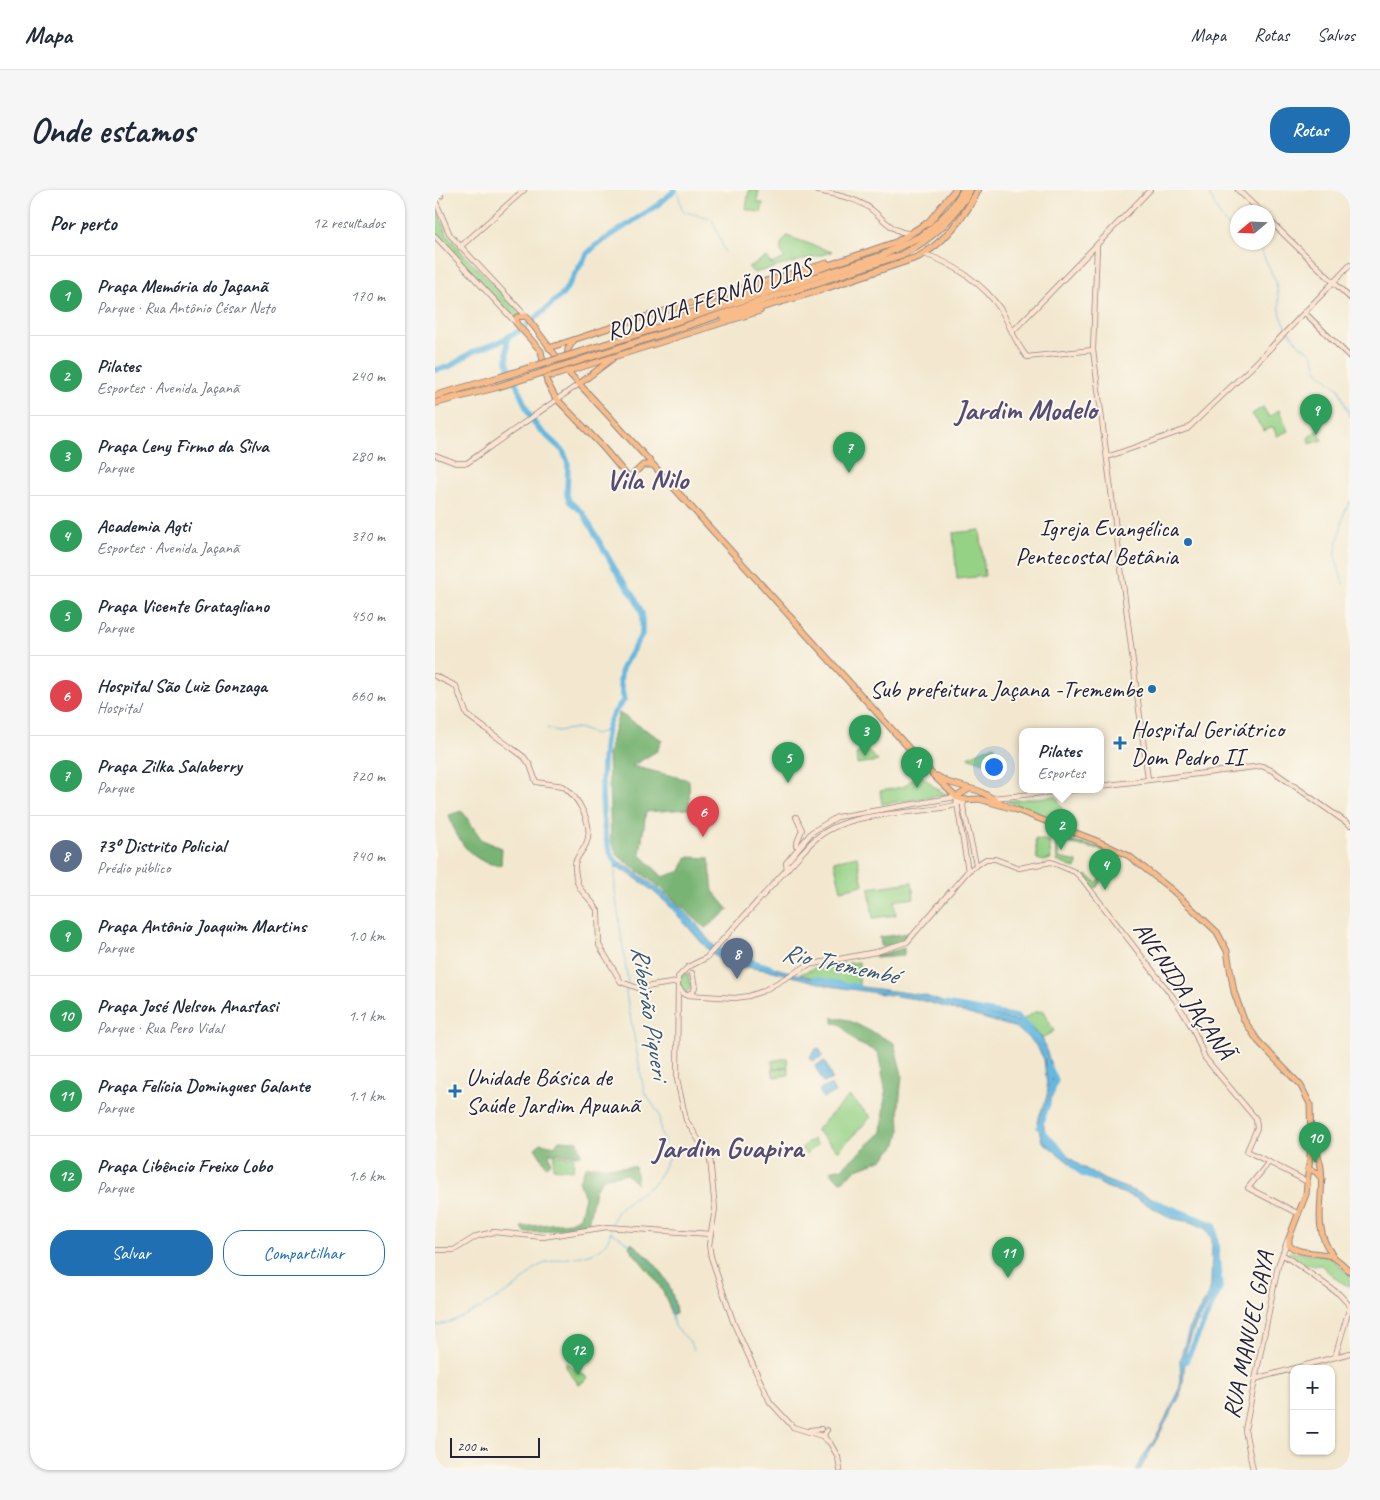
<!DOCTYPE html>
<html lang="pt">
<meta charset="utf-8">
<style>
body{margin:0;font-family:Caveat,sans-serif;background:#f6f6f7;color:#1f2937}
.controls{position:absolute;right:15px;bottom:15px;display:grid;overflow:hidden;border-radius:10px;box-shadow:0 1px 4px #0004}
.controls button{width:45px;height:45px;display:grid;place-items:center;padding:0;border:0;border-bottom:1px solid #e0e1e3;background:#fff;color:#1f2937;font:25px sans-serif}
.compass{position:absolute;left:795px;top:15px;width:45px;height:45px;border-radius:50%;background:#fff;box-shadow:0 1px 4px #0004;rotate:251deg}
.scale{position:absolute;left:15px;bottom:12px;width:90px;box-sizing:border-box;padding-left:5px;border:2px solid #22223b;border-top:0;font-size:14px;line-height:18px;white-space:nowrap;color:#22223b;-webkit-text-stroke:4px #fbf7ec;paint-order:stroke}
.you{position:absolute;left:558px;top:576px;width:18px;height:18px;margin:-12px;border:4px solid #fff;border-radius:50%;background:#1a73e8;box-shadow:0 0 0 8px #1a73e833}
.badge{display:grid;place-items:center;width:32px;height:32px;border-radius:50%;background:#1f6fb2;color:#fff;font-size:16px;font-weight:700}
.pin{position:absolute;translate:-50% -41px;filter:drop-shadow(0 1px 2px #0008)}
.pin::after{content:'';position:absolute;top:26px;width:18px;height:15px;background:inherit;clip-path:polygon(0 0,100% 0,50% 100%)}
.popup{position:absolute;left:584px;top:538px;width:85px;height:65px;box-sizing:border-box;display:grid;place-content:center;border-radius:10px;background:#fff;filter:drop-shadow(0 1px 4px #0005);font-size:16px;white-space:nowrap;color:#747a83}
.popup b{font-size:19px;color:#1f2937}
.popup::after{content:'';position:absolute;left:50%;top:100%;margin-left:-10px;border:10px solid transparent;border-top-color:#fff}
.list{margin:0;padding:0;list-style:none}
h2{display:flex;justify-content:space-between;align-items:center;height:65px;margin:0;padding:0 20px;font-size:21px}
h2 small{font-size:16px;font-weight:400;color:#747a83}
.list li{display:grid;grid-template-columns:32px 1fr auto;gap:15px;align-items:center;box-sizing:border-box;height:80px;padding:0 20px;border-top:1px solid #e0e1e3}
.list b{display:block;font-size:19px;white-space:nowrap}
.list p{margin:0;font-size:16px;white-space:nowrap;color:#747a83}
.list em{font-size:16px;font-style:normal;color:#747a83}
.actions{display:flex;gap:10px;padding:15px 20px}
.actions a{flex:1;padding:11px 0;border:1px solid #1f6fb2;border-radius:20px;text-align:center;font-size:18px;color:#1f6fb2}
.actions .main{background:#1f6fb2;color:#fff}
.map{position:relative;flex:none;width:915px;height:1280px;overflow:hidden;border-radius:20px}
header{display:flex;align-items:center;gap:30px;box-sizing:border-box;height:70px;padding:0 25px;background:#fff;border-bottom:1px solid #e0e1e3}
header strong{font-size:24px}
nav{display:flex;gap:28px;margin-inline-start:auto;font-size:18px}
.intro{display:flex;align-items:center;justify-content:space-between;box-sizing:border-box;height:120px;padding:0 30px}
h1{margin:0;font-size:35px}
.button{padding:12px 22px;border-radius:20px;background:#1f6fb2;color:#fff;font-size:18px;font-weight:700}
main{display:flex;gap:30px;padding:0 30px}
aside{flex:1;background:#fff;border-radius:20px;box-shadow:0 1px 4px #0004}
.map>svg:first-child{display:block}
.green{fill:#96d286;stroke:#5c7a60}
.forest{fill:#78b473;stroke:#4d6b57}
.water{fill:#65b7e0;stroke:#446c8e}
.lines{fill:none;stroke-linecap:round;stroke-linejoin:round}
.stream{stroke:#65b7e0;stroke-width:1}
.river{stroke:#65b7e0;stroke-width:5.5}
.secondary-casing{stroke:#8a8585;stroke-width:6}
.primary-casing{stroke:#8a8585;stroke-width:7}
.highway-casing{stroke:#8a8585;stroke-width:8}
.secondary{stroke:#fde4d0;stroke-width:4.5}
.primary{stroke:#f9bc89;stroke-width:5}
.highway{stroke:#f9bc89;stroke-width:6}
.highway-bridge-casing{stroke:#8a8585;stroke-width:8;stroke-linecap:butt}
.highway-bridge{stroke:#f9bc89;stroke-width:6}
.poi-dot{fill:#1f6fb2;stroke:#fbf7ec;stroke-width:2}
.labels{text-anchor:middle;stroke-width:4;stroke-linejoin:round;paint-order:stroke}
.street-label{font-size:24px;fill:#22223b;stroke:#fbf7ec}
.poi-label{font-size:24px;fill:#22223b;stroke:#fbf7ec;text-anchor:end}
.water-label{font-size:25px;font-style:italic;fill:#395675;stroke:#fbf7ec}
.district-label{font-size:29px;font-weight:bold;fill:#554c76;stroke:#fbf7ec}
</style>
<header>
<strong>Mapa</strong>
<nav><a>Mapa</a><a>Rotas</a><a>Salvos</a></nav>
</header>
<div class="intro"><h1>Onde estamos</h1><a class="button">Rotas</a></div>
<main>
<aside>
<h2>Por perto<small>12 resultados</small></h2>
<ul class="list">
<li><span class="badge" style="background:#2e9e5b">1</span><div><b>Praça Memória do Jaçanã</b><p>Parque · Rua Antônio César Neto</p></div><em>170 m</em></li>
<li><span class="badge" style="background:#2e9e5b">2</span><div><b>Pilates</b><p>Esportes · Avenida Jaçanã</p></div><em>240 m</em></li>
<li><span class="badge" style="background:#2e9e5b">3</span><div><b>Praça Leny Firmo da Silva</b><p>Parque</p></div><em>280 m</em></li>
<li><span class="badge" style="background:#2e9e5b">4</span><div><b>Academia Agti</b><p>Esportes · Avenida Jaçanã</p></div><em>370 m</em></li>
<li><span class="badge" style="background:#2e9e5b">5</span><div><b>Praça Vicente Gratagliano</b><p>Parque</p></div><em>450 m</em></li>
<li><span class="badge" style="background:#e0444e">6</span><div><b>Hospital São Luiz Gonzaga</b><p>Hospital</p></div><em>660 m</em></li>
<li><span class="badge" style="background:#2e9e5b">7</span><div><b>Praça Zilka Salaberry</b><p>Parque</p></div><em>720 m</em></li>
<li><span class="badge" style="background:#5c6f8a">8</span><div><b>73º Distrito Policial</b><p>Prédio público</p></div><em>740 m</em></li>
<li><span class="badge" style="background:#2e9e5b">9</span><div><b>Praça Antônio Joaquim Martins</b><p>Parque</p></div><em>1.0 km</em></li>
<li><span class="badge" style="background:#2e9e5b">10</span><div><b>Praça José Nelson Anastasi</b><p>Parque · Rua Pero Vidal</p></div><em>1.1 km</em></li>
<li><span class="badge" style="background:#2e9e5b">11</span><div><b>Praça Felícia Domingues Galante</b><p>Parque</p></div><em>1.1 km</em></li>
<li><span class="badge" style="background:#2e9e5b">12</span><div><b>Praça Libêncio Freixo Lobo</b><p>Parque</p></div><em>1.6 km</em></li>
</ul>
<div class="actions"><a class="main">Salvar</a><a>Compartilhar</a></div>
</aside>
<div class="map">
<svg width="915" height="1280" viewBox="0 0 915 1280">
<rect width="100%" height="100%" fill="#fbf7ec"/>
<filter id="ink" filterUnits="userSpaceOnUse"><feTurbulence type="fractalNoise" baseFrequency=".02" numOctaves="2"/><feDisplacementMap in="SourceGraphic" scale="10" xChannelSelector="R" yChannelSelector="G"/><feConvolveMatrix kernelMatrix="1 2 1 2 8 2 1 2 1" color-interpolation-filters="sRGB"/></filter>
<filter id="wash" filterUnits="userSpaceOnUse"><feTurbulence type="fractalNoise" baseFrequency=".0096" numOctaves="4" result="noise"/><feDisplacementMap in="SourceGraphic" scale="20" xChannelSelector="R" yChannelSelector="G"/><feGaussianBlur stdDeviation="1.12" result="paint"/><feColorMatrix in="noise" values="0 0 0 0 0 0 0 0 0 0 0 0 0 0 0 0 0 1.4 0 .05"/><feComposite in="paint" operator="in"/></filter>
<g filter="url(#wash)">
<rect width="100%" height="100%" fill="#f3e8cf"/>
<g class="green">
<path d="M 314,0 L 324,0 L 322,12 L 328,13 L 326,23 L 311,19 Z"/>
<path d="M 0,14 L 12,44 L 31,67 L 87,124 L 79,130 L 0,45 Z"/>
<path d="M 352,46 L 397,62 L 319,83 L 313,77 L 332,67 L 336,74 L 350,68 C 344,60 344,55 352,46 Z"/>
<path d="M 828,217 L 834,227 L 844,220 L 853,241 L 842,246 L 838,237 L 829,241 L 817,224 Z"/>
<path d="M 883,239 L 887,250 L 875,254 L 873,248 Z"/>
<path d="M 545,340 L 550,386 L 522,389 L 518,343 Z"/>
<path d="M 559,555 L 564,568 L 549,573 L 533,567 Z"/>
<path d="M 432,559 L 443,571 L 422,574 L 421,564 Z"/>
<path d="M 485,583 L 498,596 L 512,605 L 447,614 L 445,601 L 468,597 Z"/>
<path d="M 621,606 L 630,625 L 641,637 L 571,611 Z"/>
<path d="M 620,648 L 668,658 L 683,668 L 662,697 L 658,698 L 650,687 L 652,685 L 662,693 L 680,667 L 667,660 L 622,651 L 624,668 L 642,672 L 641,679 L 622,671 Z"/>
<path d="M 600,649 L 614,651 L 616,669 L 609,671 L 602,669 Z"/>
<path d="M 422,666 L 428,695 L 406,700 L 399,671 Z"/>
<path d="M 477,692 L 479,708 L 459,711 L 461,725 L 438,728 L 434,698 Z"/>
<path d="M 424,772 L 424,797 L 363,785 L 380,778 Z"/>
<path d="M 253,783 L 256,798 L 251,803 L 245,794 L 245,786 Z"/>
<path d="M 608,821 L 619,841 L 607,848 L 587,830 L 600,822 Z"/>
<path d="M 352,868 L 353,876 L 338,879 L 337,871 Z"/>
<path d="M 353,877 L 354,885 L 339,887 L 337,880 Z"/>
<path d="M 414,906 L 436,927 L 403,961 L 381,940 Z"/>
<path d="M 378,949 L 383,955 L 371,964 L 366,958 Z"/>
<path d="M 119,965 L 139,967 L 138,980 L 118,978 Z"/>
<path d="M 855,1062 L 892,1065 L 915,1085 L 915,1097 L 901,1089 L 886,1075 L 872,1075 L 869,1078 L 854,1067 L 853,1063 Z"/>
<path d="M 131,1172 L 153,1188 L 144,1195 L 131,1177 Z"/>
</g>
<g class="forest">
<path d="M 184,523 L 227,550 L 222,561 L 197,576 L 254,590 L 255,619 L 211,622 L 205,664 L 228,687 L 246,681 L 252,667 L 274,668 L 278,701 L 294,720 L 270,738 L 226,698 L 182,665 L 176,651 L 173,564 Z"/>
<path d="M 27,621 L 47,650 L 67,658 L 66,675 C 38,675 21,650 14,625 Z"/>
<path d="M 475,743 L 471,751 L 446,757 L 445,747 Z"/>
<path d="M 469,758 L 469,766 L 440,768 L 440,766 Z"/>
<path d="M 398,827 L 413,830 L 459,853 L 467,885 L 464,916 L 465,941 L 462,954 L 448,969 L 422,979 L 407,991 L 401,988 L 395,981 L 407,978 L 447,942 L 451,903 L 443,862 L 422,853 L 405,834 L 398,833 Z"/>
<path d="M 124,950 L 143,951 L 146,965 L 114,963 L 116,972 L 112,977 L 100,958 L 106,953 L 120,956 Z"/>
<path d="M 153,976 L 200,977 L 202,994 L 191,984 L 170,987 L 160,999 L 153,1035 L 106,1042 L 90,1043 L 86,1037 L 135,1032 L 145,1027 L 150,1007 L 144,991 L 150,978 Z"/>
<path d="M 196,1053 C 220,1070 239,1093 241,1124 L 236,1124 C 229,1093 212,1082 194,1057 Z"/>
</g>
<g class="water">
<path d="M 179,668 C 207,686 233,704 256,728 C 270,743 272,753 291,765 L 396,793 L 488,805 L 510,813 L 592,834 L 608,850 L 616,875 L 619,903 L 607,926 L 611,948 L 644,975 L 670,990 L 719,1009 L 733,1020 L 761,1028 L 777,1039 L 780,1044 L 784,1086 L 781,1102 L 760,1136 L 751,1160 L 748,1193 L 745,1206 L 705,1280 L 700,1280 L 721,1247 L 744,1201 L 746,1190 L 745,1170 L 750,1153 L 756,1134 L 772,1108 L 776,1096 L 777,1049 L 771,1039 L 759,1033 L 736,1028 L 701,1008 L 671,997 L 647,983 L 607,951 L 602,932 L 613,904 L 609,869 L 601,855 L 582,838 L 482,809 L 395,796 L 338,781 L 305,776 L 284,769 L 268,754 L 233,714 L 212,696 L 190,681 L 181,678 Z"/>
<path d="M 384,858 L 388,866 L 377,871 L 375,868 L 381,859 Z"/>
<path d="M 390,871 L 397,889 L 389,893 L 380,876 Z"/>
<path d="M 396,895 L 400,903 L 388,908 L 384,900 Z"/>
</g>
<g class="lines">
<g class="stream">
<path d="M 242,0 L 247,19 L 250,22 L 275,28 L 278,31 L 290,62"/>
<path d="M 772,0 C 780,14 786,36 802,41"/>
<path d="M 822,52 L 841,92 L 846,126 L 852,138"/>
<path d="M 854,141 L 863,154 L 877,163 L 883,181 L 904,199 L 915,227"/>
<path d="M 908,394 L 900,366 L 909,323 L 915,311"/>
<path d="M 112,538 L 123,541 L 143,538 L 161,544 L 171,540"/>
<path d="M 180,673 L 180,701 L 193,793"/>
<path d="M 176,1036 L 181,1023 L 188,1015 L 220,993 L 234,968 L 233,957 L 226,944 L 224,924 L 209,901 L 191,803 L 192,797"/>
<path d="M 175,1042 C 194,1049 230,1086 235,1106 C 238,1115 235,1127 240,1136 C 246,1145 256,1149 259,1160"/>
<path d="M 0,1136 C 23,1132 63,1109 83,1095 C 91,1089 97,1079 106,1075 C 129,1063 171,1074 176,1040"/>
</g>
<g class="river">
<path d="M 72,148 L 72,172 L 93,222 L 102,237 L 128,261 L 133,273 L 132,305 L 134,311 L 148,323 L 184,386 L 199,406 L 207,423 L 207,444 L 187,478 L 185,491 L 189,510 C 182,519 174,528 172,540 C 166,565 161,664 186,676"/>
<path d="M 0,180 L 14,177 L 37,162 L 64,152 L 89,138 L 128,104 L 152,64 L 160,56 L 224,14 L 240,0"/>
<path d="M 277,758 L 337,778"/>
<path d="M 380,789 L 423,797"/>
<path d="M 510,814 L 582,827 L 593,837"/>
<path d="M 614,876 L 621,890 L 616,904"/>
<path d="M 613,913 L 604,937 L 630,965"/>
<path d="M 639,976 L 647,984 L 658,988"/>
<path d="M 720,1012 L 779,1035 L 785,1098 L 751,1171"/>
</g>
</g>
</g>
<g filter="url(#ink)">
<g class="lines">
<g class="secondary-casing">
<g id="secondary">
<path d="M 381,0 C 399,5 420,7 436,19 C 447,28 459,43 474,43"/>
<path d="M 803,0 L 826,22"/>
<path d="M 0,1 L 6,6"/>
<path d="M 0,10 L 15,45 L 91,126"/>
<path d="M 832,28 L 915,108"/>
<path d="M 0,46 L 81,133"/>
<path d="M 662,56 L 658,160 L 713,589"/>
<path d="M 25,57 L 89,0"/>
<path d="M 489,64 C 518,73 549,94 566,120 C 575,135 580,153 592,167 L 658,160"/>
<path d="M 870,123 L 915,167"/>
<path d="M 577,142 L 715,0"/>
<path d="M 0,265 L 21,273 L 32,273 L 144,194"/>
<path d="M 672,267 L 752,239 L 821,173 L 915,75"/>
<path d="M 0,486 L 21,496 L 32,525 L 89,567 L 95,575 L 101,592 L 128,596 C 143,607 160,635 151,654 C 147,663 139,668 140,678 C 142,706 152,701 163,721 L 164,755 L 186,792 L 203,798 L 243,792"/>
<path d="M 665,596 L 827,576 L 838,581 L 915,635"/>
<path d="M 558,608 L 648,599"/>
<path d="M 529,610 L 528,617 L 541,674"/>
<path d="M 361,655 L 367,640 L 361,627"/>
<path d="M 352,679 L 351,673 L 377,642 L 402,627 L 521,607 L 533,681"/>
<path d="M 244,798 L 250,805 L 258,802 L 260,797 L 257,783"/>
<path d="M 252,805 L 300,808 L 314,806 L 328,801 L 373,775 L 441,762 L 472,752 L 533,681 L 551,669 L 560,669 L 584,678 L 616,672 L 640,682 L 647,689 L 741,811 L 759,841 L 770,868 L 821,929 L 822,938 L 812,961 L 871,991"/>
<path d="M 834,972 L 813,998 L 864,1024"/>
<path d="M 0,1060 L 19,1060 L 42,1046 L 59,1042 L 108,1047 L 172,1037 L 276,1044"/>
<path d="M 850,1066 L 904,1104 L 915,1116 L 900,1167"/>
<path d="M 820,1189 L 915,1163"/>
<path d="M 375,1240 L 386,1239"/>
<path d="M 390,1248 L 389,1244 L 392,1240"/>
<path d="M 405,1280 L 403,1267 L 395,1253 L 387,1246 L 358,1237 L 335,1212 L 299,1134 L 276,1067 L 274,1055 L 280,1019 L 275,968 L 251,930 L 242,889 L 243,787 L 253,777 L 271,768 L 374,655 C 403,624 452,625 491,620 C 503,618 519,618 529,610"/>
<path d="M 818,1280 L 810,1240 L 843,1076 L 853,1049"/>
</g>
</g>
<g class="primary-casing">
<g id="primary">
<path d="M 114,158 L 189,133 L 392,73"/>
<path d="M 132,169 L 133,159 L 139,150"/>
<path d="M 111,185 L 118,186 L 325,121"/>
<path d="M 144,194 L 177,169"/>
<path d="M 218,275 L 208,275 L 194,288 L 166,255 L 120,207 L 112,192 L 106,161 L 81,133 L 82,127 L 91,126 L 133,182 L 174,226 L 499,586 L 521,607 L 529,610 L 544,609 L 579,619 L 662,651 L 694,666 L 737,700 L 782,742 L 792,761 L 799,802 L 809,830 L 823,851 L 866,896 L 875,914 L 876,956 L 871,1004 L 854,1048 L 854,1055 C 862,1064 884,1062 896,1066 C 903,1069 909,1076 915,1081"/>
<path d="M 502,586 L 512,592 L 544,601 L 572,616"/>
<path d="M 521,607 L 534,599"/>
<path d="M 877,951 C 880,960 885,968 886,977 C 890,1010 875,1037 899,1067"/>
<path d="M 873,979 L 881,982 L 887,989"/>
</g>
</g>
<g class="highway-casing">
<g id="highway">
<path d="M 289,128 L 379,102 L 483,67 C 507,55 531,25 543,0"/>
<path d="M 232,131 L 462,52 L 494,32 L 520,0"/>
<path d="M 184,150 L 446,66 L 488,45 L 496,39 L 516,19 L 529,0"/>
<path d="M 187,157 L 466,65 C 495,50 519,29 535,0"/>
<path d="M 0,206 L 59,189"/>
<path d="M 0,213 L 62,197"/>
</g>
</g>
<use href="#secondary" class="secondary"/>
<use href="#primary" class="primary"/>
<use href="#highway" class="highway"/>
<g class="highway-bridge-casing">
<g id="highway-bridge">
<path d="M 59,189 L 184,150"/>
<path d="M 62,197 L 187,157"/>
</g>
</g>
<use href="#highway-bridge" class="highway-bridge"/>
</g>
</g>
<g class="poi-dot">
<circle cx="753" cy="352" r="5"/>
<circle cx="717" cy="499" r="5"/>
<path d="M682.5 545.5h5v5h5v5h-5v5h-5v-5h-5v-5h5z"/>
<path d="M17.5 893.5h5v5h5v5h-5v5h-5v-5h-5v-5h5z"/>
</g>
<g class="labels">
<g class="street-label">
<text transform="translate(274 109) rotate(-18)" y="8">RODOVIA FERNÃO DIAS</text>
<text transform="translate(749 800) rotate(56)" y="8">AVENIDA JAÇANÃ</text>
<text transform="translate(813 1145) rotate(-78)" y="8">RUA MANUEL GAYA</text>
</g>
<g class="poi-label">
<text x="743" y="346">Igreja Evangélica<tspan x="743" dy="28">Pentecostal Betânia</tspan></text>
<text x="707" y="507">Sub prefeitura Jaçana -Tremembe</text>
<text x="696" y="547" text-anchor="start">Hospital Geriátrico<tspan x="696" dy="28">Dom Pedro II</tspan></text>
<text x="31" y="895" text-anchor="start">Unidade Básica de<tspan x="31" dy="28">Saúde Jardim Apuanã</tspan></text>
</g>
<g class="water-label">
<text transform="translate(405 773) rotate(12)" y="9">Rio Tremembé</text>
<text transform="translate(216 822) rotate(81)" y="9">Ribeirão Piqueri</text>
</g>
<g class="district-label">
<text x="591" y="229">Jardim Modelo</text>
<text x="212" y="299">Vila Nilo</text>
<text x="293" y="967">Jardim Guapira</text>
</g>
</g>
</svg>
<div class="controls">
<button>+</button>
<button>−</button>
</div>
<svg class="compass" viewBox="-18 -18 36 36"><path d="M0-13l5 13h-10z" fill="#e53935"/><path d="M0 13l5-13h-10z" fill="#747a83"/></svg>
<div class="scale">200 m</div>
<div class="you"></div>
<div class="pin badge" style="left:482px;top:598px;background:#2e9e5b">1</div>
<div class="pin badge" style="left:626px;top:660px;background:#2e9e5b">2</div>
<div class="popup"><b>Pilates</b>Esportes</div>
<div class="pin badge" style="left:430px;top:566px;background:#2e9e5b">3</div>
<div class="pin badge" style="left:670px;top:700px;background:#2e9e5b">4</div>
<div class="pin badge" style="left:353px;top:593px;background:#2e9e5b">5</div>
<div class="pin badge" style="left:268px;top:647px;background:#e0444e">6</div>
<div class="pin badge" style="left:414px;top:283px;background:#2e9e5b">7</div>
<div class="pin badge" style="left:302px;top:789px;background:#5c6f8a">8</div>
<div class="pin badge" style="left:881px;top:245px;background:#2e9e5b">9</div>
<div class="pin badge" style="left:880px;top:973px;background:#2e9e5b">10</div>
<div class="pin badge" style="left:573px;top:1088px;background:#2e9e5b">11</div>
<div class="pin badge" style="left:143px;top:1185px;background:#2e9e5b">12</div>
</div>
</main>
